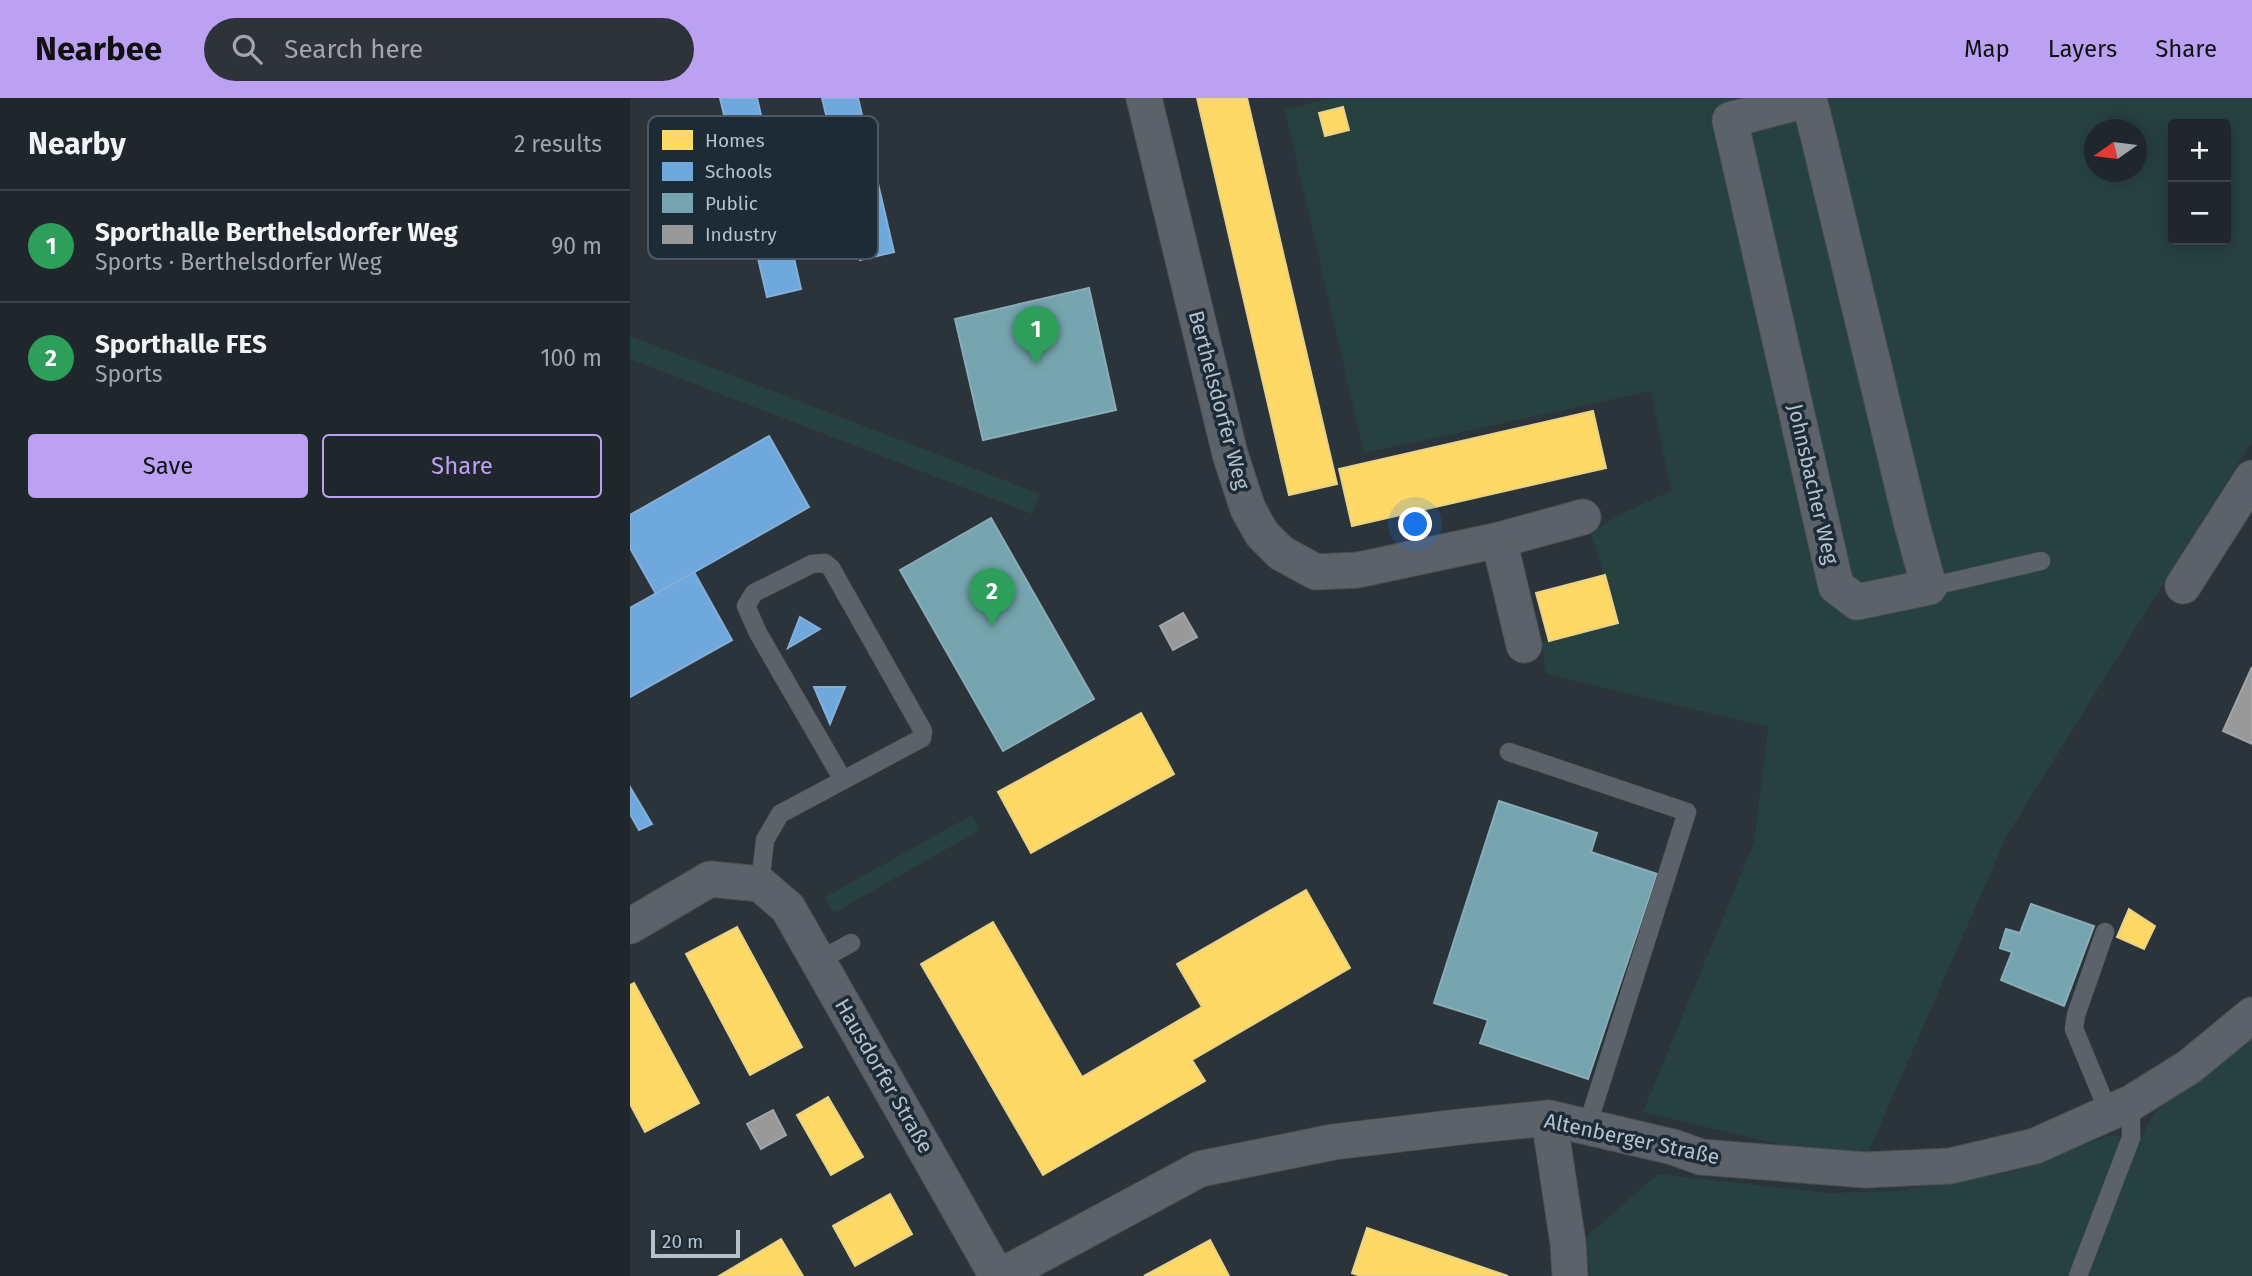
<!DOCTYPE html>
<meta charset="utf-8">
<style>
body{margin:0;font-family:"Fira Sans",sans-serif;background:#2d3338;color:#f1f3f6}
.controls{position:absolute;right:21px;top:21px;display:grid;overflow:hidden;border-radius:7px;box-shadow:0 4px 18px #0003}
.controls button{width:63px;height:63px;display:grid;place-items:center;padding:0;border:0;border-bottom:2px solid #3d4448;background:#20272c;color:#f1f3f6;font:35px sans-serif}
.compass{position:absolute;left:1454px;top:21px;width:63px;height:63px;border-radius:50%;background:#20272c;box-shadow:0 4px 18px #0003;rotate:256deg}
.scale{position:absolute;left:21px;bottom:18px;width:89px;box-sizing:border-box;padding-left:7px;border:4px solid #b5c1cc;border-top:0;font-size:19px;line-height:24px;white-space:nowrap;color:#b5c1cc;-webkit-text-stroke:5px #1d2b37;paint-order:stroke}
.you{position:absolute;left:786px;top:427px;width:24px;height:24px;margin:-18px;border:5px solid #fff;border-radius:50%;background:#1a73e8;box-shadow:0 0 0 10px #1a73e833}
.badge{display:grid;place-items:center;width:46px;height:46px;border-radius:50%;background:#bca0f2;color:#fff;font-size:23px;font-weight:700}
.pin{position:absolute;translate:-50% -58px;filter:drop-shadow(0 2px 4px #0008)}
.pin::after{content:'';position:absolute;top:37px;width:24px;height:21px;background:inherit;clip-path:polygon(0 0,100% 0,50% 100%)}
.list{margin:0;padding:0;list-style:none}
h2{display:flex;justify-content:space-between;align-items:center;height:91px;margin:0;padding:0 28px;font-size:30px}
h2 small{font-size:23px;font-weight:400;color:#a2a5a9}
.list li{display:grid;grid-template-columns:46px 1fr auto;gap:21px;align-items:center;box-sizing:border-box;height:112px;padding:0 28px;border-top:2px solid #3d4448}
.list b{display:block;font-size:26px;white-space:nowrap}
.list p{margin:0;font-size:23px;white-space:nowrap;color:#a2a5a9}
.list em{font-size:23px;font-style:normal;color:#a2a5a9}
.actions{display:flex;gap:14px;padding:21px 28px}
.actions a{flex:1;padding:16px 0;border:2px solid #bca0f2;border-radius:7px;text-align:center;font-size:24px;color:#bca0f2}
.actions .main{background:#bca0f2;color:#111}
.icon{flex:none;width:38px;height:38px;fill:none;stroke:currentColor;stroke-width:2;stroke-linecap:round;stroke-linejoin:round}
.map{position:relative;flex:none;width:1622px;height:1178px;overflow:hidden}
header{display:flex;align-items:center;gap:42px;box-sizing:border-box;height:98px;padding:0 35px;background:#bca0f2;color:#111}
header strong{font-size:33px}
nav{display:flex;gap:38px;margin-inline-start:auto;font-size:24px}
.search{width:490px;height:63px;background:#2d3338;display:flex;align-items:center;gap:18px;box-sizing:border-box;padding:0 24px;border-radius:38px;color:#a2a5a9;font-size:26px}
main{display:flex}
aside{flex:1;background:#20272c}
.map>svg:first-child{display:block}
.green{fill:#274141;fill-rule:evenodd}
.homes{fill:#ffd966;stroke:#e9d285;stroke-width:2}
.schools{fill:#6fa8dc;stroke:#84b0d7;stroke-width:2;fill-rule:evenodd}
.public{fill:#76a5af;stroke:#89adb8;stroke-width:2}
.industry{fill:#999;stroke:#a1a5a8;stroke-width:2}
.lines{fill:none;stroke-linecap:round;stroke-linejoin:round}
.lane-casing{stroke:#495055;stroke-width:19}
.street-casing{stroke:#495055;stroke-width:37}
.lane{stroke:#5b6269;stroke-width:18}
.street{stroke:#5b6269;stroke-width:35}
.labels{text-anchor:middle;stroke-width:7;stroke-linejoin:round;paint-order:stroke}
.street-label{font-size:21px;fill:#b5c1cc;stroke:#1d2b37}
.key{fill:#1d2b37;stroke:#4b5864;stroke-width:2}
.key-label{font-size:19px;fill:#b5c1cc}
</style>
<header>
<strong>Nearbee</strong>
<div class="search"><svg class="icon" aria-label="search" viewBox="0 0 24 24"><circle cx="10" cy="10" r="6"/><path d="M15 15l6 6"/></svg>Search here</div>
<nav><a>Map</a><a>Layers</a><a>Share</a></nav>
</header>
<main>
<aside>
<h2>Nearby<small>2 results</small></h2>
<ul class="list">
<li><span class="badge" style="background:#2e9e5b">1</span><div><b>Sporthalle Berthelsdorfer Weg</b><p>Sports · Berthelsdorfer Weg</p></div><em>90 m</em></li>
<li><span class="badge" style="background:#2e9e5b">2</span><div><b>Sporthalle FES</b><p>Sports</p></div><em>100 m</em></li>
</ul>
<div class="actions"><a class="main">Save</a><a>Share</a></div>
</aside>
<div class="map">
<svg width="1622" height="1178" viewBox="0 0 1622 1178">
<rect width="100%" height="100%" fill="#2b343b"/>
<g class="green">
<path d="M 703,0 L 1622,0 L 1622,343 L 1377,737 L 1233,1066 L 1013,1014 L 1124,745 L 1138,629 L 916,576 L 912,544 L 988,525 L 961,435 L 989,417 L 1041,393 L 1021,293 L 734,355 L 655,12 ZM 1543,26 L 1596,26 L 1596,142 L 1543,142 ZM 1464,32 L 1506,32 L 1506,74 L 1464,74 Z"/>
<path d="M 0,238 L 410,396 L 402,416 L 0,261 Z"/>
<path d="M 342,717 L 350,732 L 204,815 L 195,799 Z"/>
<path d="M 1622,935 L 1622,1178 L 960,1178 L 955,1140 L 1028,1076 L 1199,1095 L 1267,1093 L 1382,1074 L 1478,1038 L 1493,1037 L 1509,1043 L 1524,1016 L 1561,982 Z"/>
</g>
<g class="homes">
<path d="M 567,0 L 617,0 L 707,386 L 659,397 Z"/>
<path d="M 713,9 L 719,32 L 695,38 L 689,15 Z"/>
<path d="M 963,313 L 976,370 L 722,428 L 709,371 Z"/>
<path d="M 975,477 L 988,525 L 919,543 L 906,495 Z"/>
<path d="M 511,615 L 544,676 L 401,755 L 368,694 Z"/>
<path d="M 676,792 L 720,870 L 562,962 L 575,983 L 413,1077 L 291,866 L 363,824 L 452,979 L 572,909 L 547,866 Z"/>
<path d="M 1499,811 L 1525,828 L 1514,851 L 1487,839 Z"/>
<path d="M 107,829 L 172,949 L 120,977 L 56,856 Z"/>
<path d="M 4,885 L 69,1005 L 15,1034 L 0,1006 L 0,887 Z"/>
<path d="M 198,999 L 233,1059 L 201,1077 L 167,1017 Z"/>
<path d="M 260,1096 L 282,1136 L 225,1168 L 203,1128 Z"/>
<path d="M 737,1130 L 878,1178 L 731,1178 L 722,1175 Z"/>
<path d="M 151,1141 L 173,1178 L 89,1178 Z"/>
<path d="M 580,1142 L 599,1178 L 514,1178 Z"/>
</g>
<g class="schools">
<path d="M 90,0 L 127,0 L 138,47 L 200,33 L 192,0 L 228,0 L 264,154 L 230,162 L 223,132 L 161,147 L 171,191 L 137,199 L 121,130 L 114,133 L 107,98 L 113,97 ZM 204,52 L 218,112 L 156,126 L 142,66 Z"/>
<path d="M 139,338 L 179,409 L 26,496 L 0,450 L 0,417 Z"/>
<path d="M 64,474 L 102,542 L 0,599 L 0,510 Z"/>
<path d="M 170,519 L 190,531 L 158,550 Z"/>
<path d="M 184,589 L 215,589 L 200,626 Z"/>
<path d="M 0,689 L 22,726 L 9,732 L 0,716 Z"/>
</g>
<g class="public">
<path d="M 459,190 L 486,312 L 353,342 L 325,221 Z"/>
<path d="M 361,420 L 464,601 L 373,653 L 270,472 Z"/>
<path d="M 869,703 L 967,735 L 961,754 L 1027,776 L 958,981 L 850,945 L 858,922 L 804,905 Z"/>
<path d="M 1401,806 L 1464,828 L 1434,908 L 1371,882 L 1382,854 L 1370,850 L 1376,831 L 1390,835 Z"/>
</g>
<g class="industry">
<path d="M 553,515 L 567,539 L 543,552 L 530,528 Z"/>
<path d="M 1622,569 L 1622,646 L 1593,633 Z"/>
<path d="M 143,1012 L 156,1037 L 131,1051 L 117,1026 Z"/>
</g>
<g class="lines">
<g class="lane-casing">
<g id="lane">
<path d="M 1299,489 L 1411,463"/>
<path d="M 879,654 L 1057,714 L 957,1029"/>
<path d="M 130,786 L 135,742 L 150,716 L 292,640 L 293,633 L 201,470 L 195,465 L 182,466 L 124,495 L 116,508 L 128,535 L 213,682"/>
<path d="M 1475,834 L 1446,917 L 1444,931 L 1479,1015"/>
<path d="M 188,863 L 221,845"/>
<path d="M 1448,1178 L 1501,1040 L 1501,1005"/>
</g>
</g>
<g class="street-casing">
<g id="street">
<path d="M 514,0 L 600,356 L 618,411 L 632,436 L 651,455 L 686,474 L 728,472 L 869,442 L 953,419"/>
<path d="M 1179,0 L 1179,1 L 1190,45 L 1281,423 L 1299,489 L 1227,504 L 1206,488 L 1100,22 L 1179,1"/>
<path d="M 869,442 L 894,547"/>
<path d="M 1553,488 L 1622,380"/>
<path d="M 0,828 L 80,781 L 130,786 L 158,810 L 367,1178"/>
<path d="M 919,1020 L 938,1145 L 940,1178"/>
<path d="M 371,1178 L 570,1071 L 703,1044 L 838,1028 L 919,1020 L 1043,1049 L 1071,1059 L 1235,1072 L 1320,1068 L 1405,1048 L 1501,1005 L 1559,969 L 1622,917"/>
</g>
</g>
<use href="#lane" class="lane"/>
<use href="#street" class="street"/>
</g>
<g class="labels">
<g class="street-label">
<text transform="translate(589 302) rotate(75)" y="7">Berthelsdorfer Weg</text>
<text transform="translate(1183 386) rotate(77)" y="7">Johnsbacher Weg</text>
<text transform="translate(254 978) rotate(60)" y="7">Hausdorfer Straße</text>
<text transform="translate(1002 1041) rotate(12)" y="7">Altenberger Straße</text>
</g>
</g>
<rect x="18" y="18" width="230" height="143" rx="10" class="key"/>
<rect x="32" y="32" width="31" height="20" fill="#ffd966"/>
<rect x="32" y="64" width="31" height="19" fill="#6fa8dc"/>
<rect x="32" y="95" width="31" height="20" fill="#76a5af"/>
<rect x="32" y="127" width="31" height="19" fill="#999"/>
<g class="key-label">
<text x="75" y="49">Homes</text>
<text x="75" y="80">Schools</text>
<text x="75" y="112">Public</text>
<text x="75" y="143">Industry</text>
</g>
</svg>
<div class="controls">
<button>+</button>
<button>−</button>
</div>
<svg class="compass" viewBox="-18 -18 36 36"><path d="M0-13l5 13h-10z" fill="#e53935"/><path d="M0 13l5-13h-10z" fill="#a2a5a9"/></svg>
<div class="scale">20 m</div>
<div class="you"></div>
<div class="pin badge" style="left:406px;top:266px;background:#2e9e5b">1</div>
<div class="pin badge" style="left:362px;top:528px;background:#2e9e5b">2</div>
</div>
</main>
